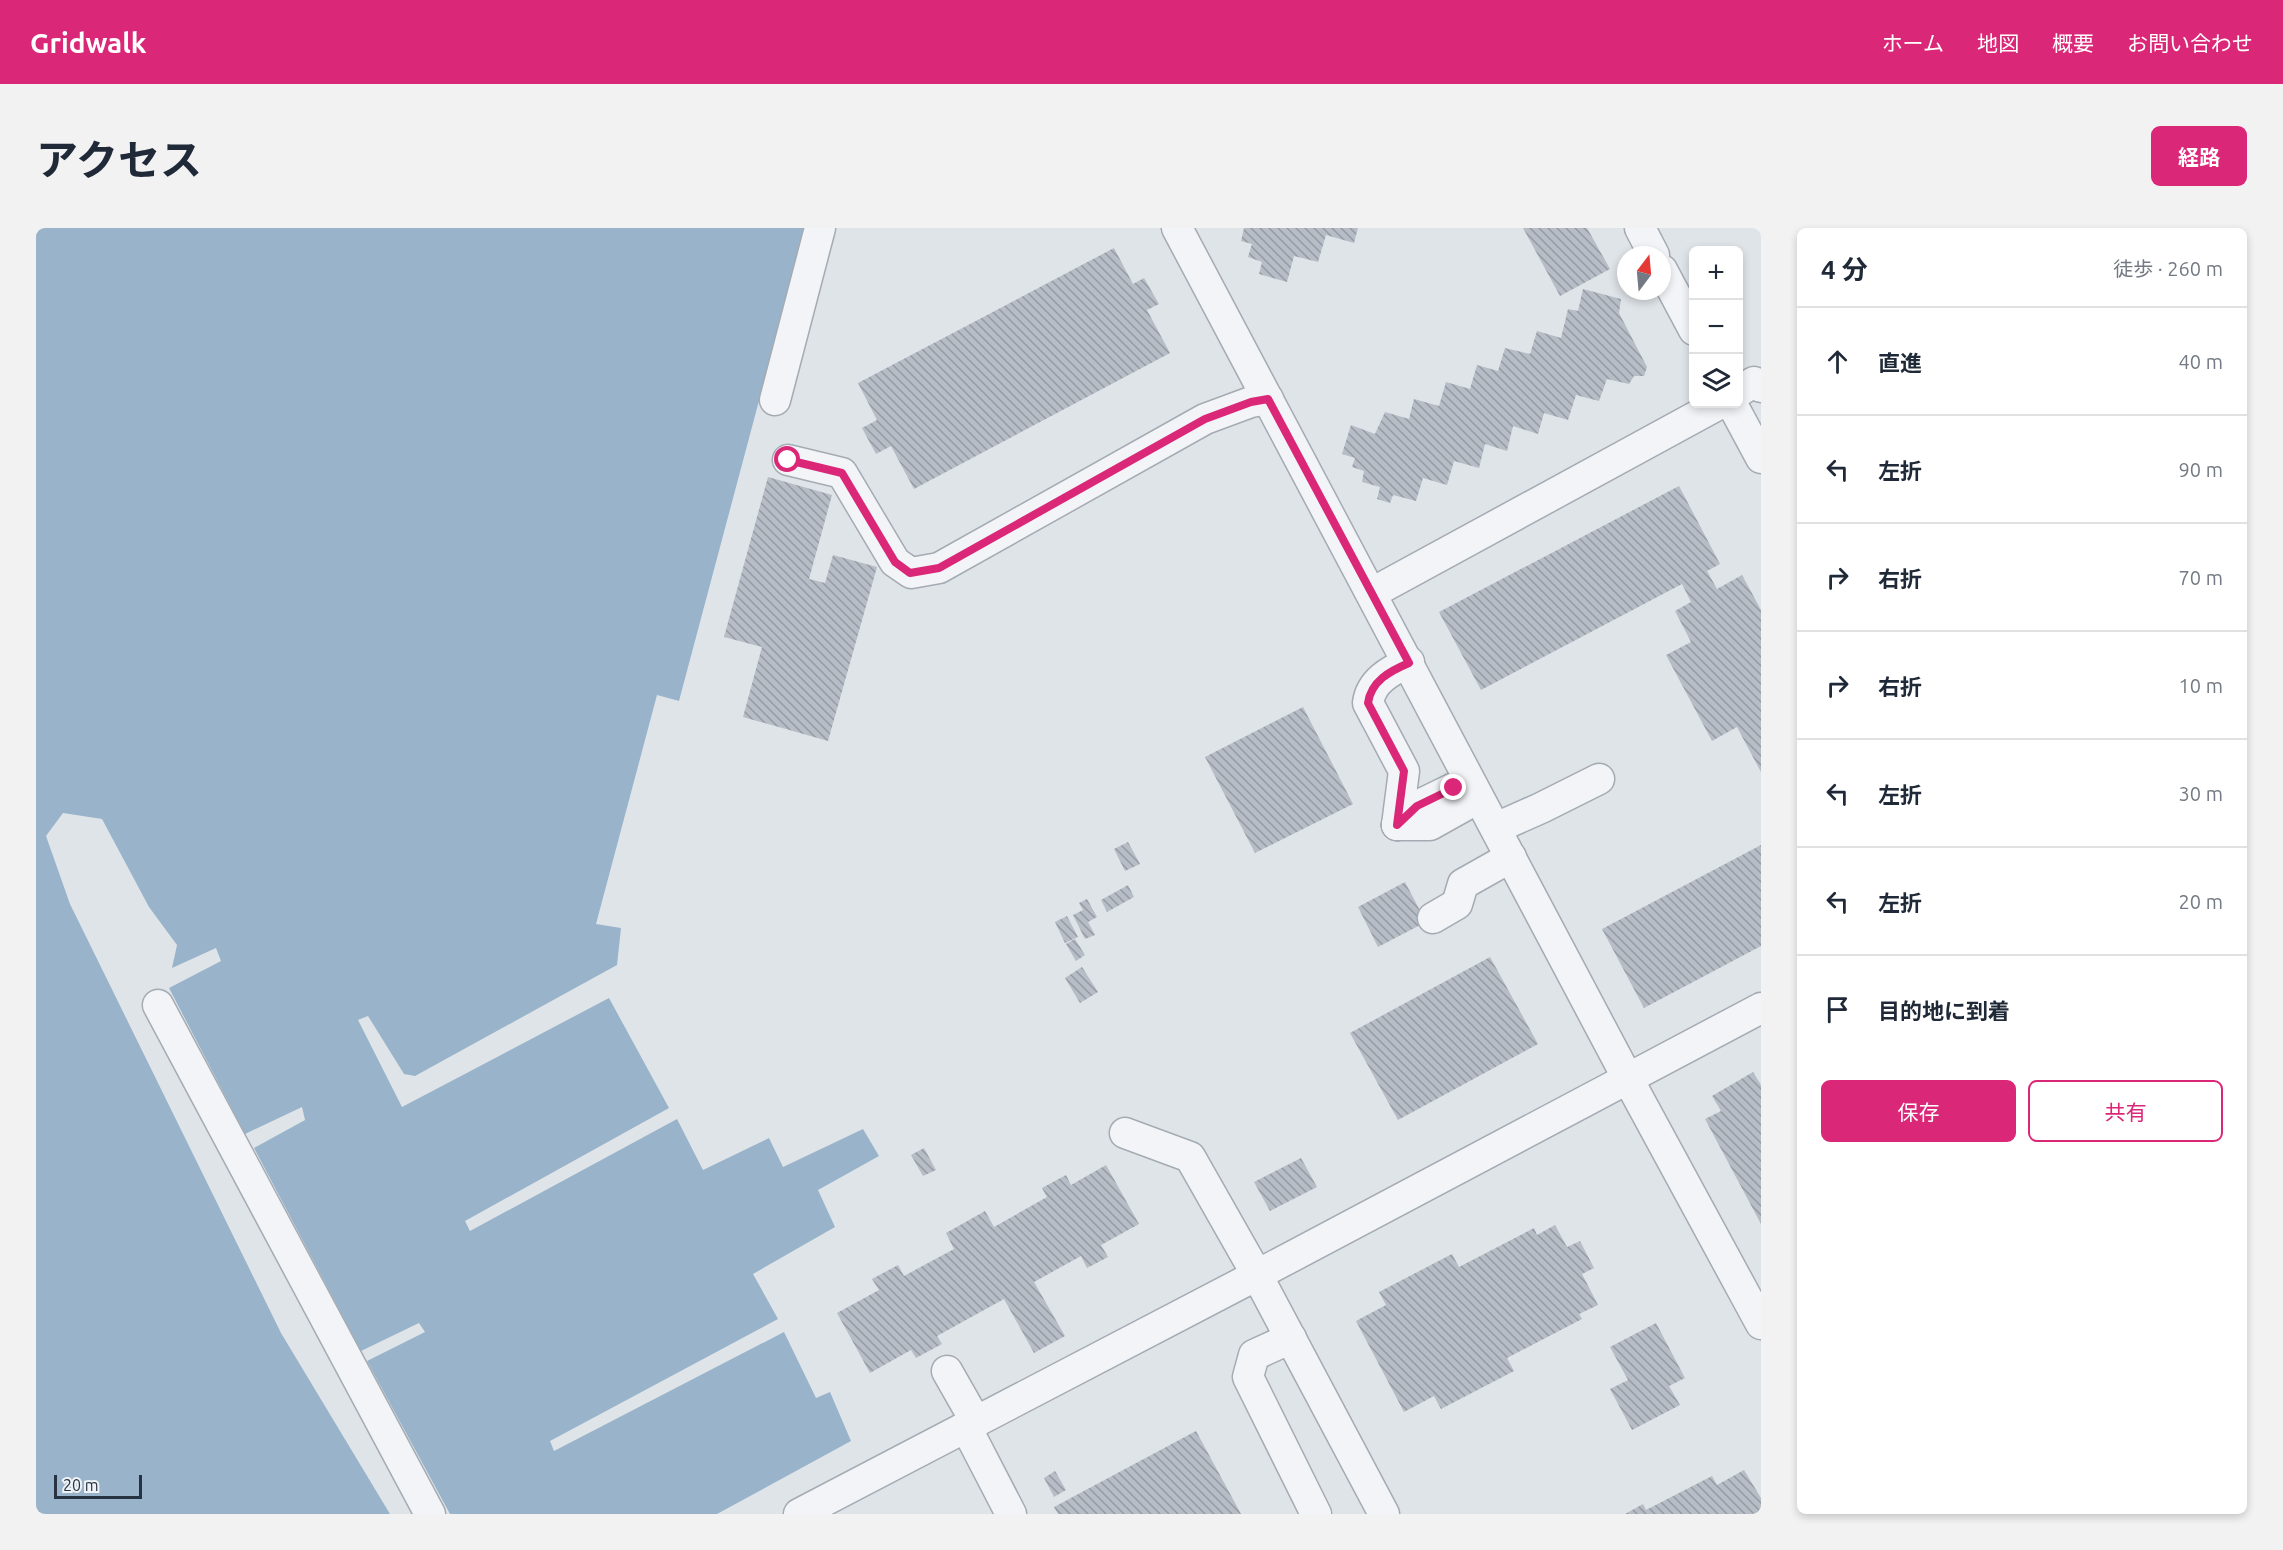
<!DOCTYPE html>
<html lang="ja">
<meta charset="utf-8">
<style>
body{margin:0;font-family:Ubuntu,"Noto Sans JP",sans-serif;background:#f2f2f3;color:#1f2937}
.controls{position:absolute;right:18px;top:18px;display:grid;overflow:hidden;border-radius:9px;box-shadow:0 3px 9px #0003}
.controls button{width:54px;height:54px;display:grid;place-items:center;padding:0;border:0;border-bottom:2px solid #e0e1e3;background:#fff;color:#1f2937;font:30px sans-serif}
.compass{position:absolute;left:1581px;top:18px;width:54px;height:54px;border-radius:50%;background:#fff;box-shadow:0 3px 9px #0003;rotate:16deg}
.scale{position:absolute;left:18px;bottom:15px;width:88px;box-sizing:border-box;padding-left:6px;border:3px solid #283341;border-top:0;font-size:16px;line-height:21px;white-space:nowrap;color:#283341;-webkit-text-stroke:4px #eff3f7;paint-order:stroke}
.stop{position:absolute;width:18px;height:18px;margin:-14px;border:4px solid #db2777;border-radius:50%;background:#fff}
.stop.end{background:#db2777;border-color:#fff;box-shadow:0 2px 6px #0008}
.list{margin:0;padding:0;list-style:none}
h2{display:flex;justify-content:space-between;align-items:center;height:78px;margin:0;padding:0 24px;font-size:26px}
h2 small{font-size:20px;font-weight:400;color:#747a83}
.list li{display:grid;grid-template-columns:39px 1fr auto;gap:18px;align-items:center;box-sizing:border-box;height:108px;padding:0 24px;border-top:2px solid #e0e1e3}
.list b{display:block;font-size:22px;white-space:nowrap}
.list em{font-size:20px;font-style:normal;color:#747a83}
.actions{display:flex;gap:12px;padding:18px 24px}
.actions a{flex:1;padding:14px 0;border:2px solid #db2777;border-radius:9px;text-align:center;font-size:21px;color:#db2777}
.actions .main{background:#db2777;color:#fff}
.icon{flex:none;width:33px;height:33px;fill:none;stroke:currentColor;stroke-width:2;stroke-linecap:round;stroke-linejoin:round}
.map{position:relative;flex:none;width:1725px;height:1286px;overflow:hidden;border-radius:9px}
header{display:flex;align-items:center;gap:36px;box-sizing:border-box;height:84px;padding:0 30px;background:#db2777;color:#fff}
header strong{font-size:28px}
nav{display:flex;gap:33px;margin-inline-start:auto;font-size:21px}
.intro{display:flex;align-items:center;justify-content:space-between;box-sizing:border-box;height:144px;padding:0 36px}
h1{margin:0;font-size:42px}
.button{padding:15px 27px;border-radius:9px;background:#db2777;color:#fff;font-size:21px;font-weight:700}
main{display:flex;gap:36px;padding:0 36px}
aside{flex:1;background:#fff;border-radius:9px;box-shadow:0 3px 9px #0003}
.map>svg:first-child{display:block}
.water{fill:#99b4ca}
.building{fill:url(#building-back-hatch)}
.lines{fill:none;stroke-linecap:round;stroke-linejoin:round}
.minor-casing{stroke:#a4abb3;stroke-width:33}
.minor{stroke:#f2f4f7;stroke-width:30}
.route{stroke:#db2777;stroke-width:8}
</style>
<header>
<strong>Gridwalk</strong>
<nav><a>ホーム</a><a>地図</a><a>概要</a><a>お問い合わせ</a></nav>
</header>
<div class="intro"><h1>アクセス</h1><a class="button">経路</a></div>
<main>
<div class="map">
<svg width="1725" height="1286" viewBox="0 0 1725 1286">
<defs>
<pattern id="building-back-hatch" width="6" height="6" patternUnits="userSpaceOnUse" patternTransform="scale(1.5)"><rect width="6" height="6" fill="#b7bdc6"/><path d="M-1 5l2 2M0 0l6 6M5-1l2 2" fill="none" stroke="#959aa2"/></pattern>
</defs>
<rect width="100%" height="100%" fill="#dfe4e9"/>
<path class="water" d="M 0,0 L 769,0 L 643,473 L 621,467 L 560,696 L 585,700 L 581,737 L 379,848 L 368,846 L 332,788 L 322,792 L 366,879 L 573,770 L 633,880 L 429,993 L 434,1003 L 641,891 L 667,942 L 733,910 L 747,939 L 827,901 L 843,928 L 782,962 L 799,999 L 717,1046 L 742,1091 L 514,1213 L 518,1223 L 748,1104 L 780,1170 L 794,1164 L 815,1213 L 681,1286 L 414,1286 L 331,1133 L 389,1104 L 383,1095 L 325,1123 L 218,920 L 269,892 L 266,879 L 209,906 L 133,760 L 185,733 L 180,720 L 136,740 L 141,717 L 113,679 L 66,591 L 27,585 L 10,608 L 34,676 L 245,1105 L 354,1286 L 0,1286 Z"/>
<g class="building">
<path d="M 1208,0 L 1322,0 L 1318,15 L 1290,7 L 1282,34 L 1258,28 L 1251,54 L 1223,46 L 1226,34 L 1212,29 L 1216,16 L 1205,13 Z"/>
<path d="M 1487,0 L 1551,0 L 1574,41 L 1524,68 Z"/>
<path d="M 1078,20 L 1097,56 L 1108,50 L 1123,76 L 1111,82 L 1134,125 L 878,261 L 855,218 L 840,226 L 826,200 L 841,192 L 822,155 Z"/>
<path d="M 1547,61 L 1585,71 L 1583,85 L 1611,139 L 1608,148 L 1598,148 L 1593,156 L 1571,151 L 1563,173 L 1540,167 L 1532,192 L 1508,185 L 1502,206 L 1477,198 L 1471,223 L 1449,216 L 1443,240 L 1418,233 L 1411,257 L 1387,250 L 1380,273 L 1357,267 L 1354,275 L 1341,271 L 1344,259 L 1326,254 L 1328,243 L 1316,239 L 1319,230 L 1306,226 L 1315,197 L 1339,206 L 1349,184 L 1373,191 L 1378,171 L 1403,178 L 1410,154 L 1434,161 L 1441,137 L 1462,143 L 1469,120 L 1494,126 L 1501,103 L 1525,110 L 1532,81 L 1542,83 Z"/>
<path d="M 732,249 L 796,267 L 773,351 L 789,355 L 797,327 L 841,339 L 792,513 L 707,489 L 726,419 L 688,409 Z"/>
<path d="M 1643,258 L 1684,336 L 1671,343 L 1681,361 L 1706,347 L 1725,382 L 1725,544 L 1701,499 L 1676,513 L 1630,427 L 1655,414 L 1639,383 L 1655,374 L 1646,356 L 1445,462 L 1403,384 Z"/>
<path d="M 1267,479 L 1317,576 L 1219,625 L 1169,529 Z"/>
<path d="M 1092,614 L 1104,636 L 1089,643 L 1078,621 Z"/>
<path d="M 1725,617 L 1725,718 L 1608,780 L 1566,701 Z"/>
<path d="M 1369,654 L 1390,694 L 1342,719 L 1322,679 Z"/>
<path d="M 1092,657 L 1098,669 L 1071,684 L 1065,672 Z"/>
<path d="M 1051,671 L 1061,689 L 1052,694 L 1059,707 L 1049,711 L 1037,687 L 1047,682 L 1043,675 Z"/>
<path d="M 1031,688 L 1042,709 L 1029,715 L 1019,694 Z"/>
<path d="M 1039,711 L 1049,727 L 1040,733 L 1030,716 Z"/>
<path d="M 1454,729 L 1502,816 L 1362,892 L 1314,805 Z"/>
<path d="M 1046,739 L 1062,764 L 1044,775 L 1029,750 Z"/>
<path d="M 1717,844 L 1725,857 L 1725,996 L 1669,891 L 1685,883 L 1676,868 Z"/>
<path d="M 888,920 L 900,942 L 887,948 L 875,927 Z"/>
<path d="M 1265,930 L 1281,959 L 1234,983 L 1218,954 Z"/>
<path d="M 1070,937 L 1103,996 L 1065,1017 L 1072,1029 L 1051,1040 L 1045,1028 L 998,1054 L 1029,1108 L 998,1125 L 968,1071 L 901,1108 L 906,1116 L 880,1130 L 875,1122 L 834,1145 L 801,1085 L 843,1062 L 836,1051 L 862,1037 L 868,1048 L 918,1021 L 910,1005 L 949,983 L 958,999 L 1011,969 L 1006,960 L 1030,947 L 1035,957 Z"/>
<path d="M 1519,997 L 1531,1019 L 1544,1013 L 1558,1040 L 1546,1046 L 1562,1077 L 1543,1086 L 1546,1091 L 1471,1130 L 1478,1143 L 1405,1181 L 1398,1168 L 1368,1184 L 1320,1093 L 1350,1077 L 1343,1064 L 1416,1026 L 1423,1039 L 1498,1000 L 1501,1007 Z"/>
<path d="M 1620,1095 L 1649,1150 L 1633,1158 L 1644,1177 L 1596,1202 L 1574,1161 L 1592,1152 L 1574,1119 Z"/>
<path d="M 1160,1203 L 1205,1286 L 1022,1286 L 1018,1279 Z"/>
<path d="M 1708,1242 L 1725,1270 L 1725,1286 L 1589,1286 L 1607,1276 L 1610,1282 L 1676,1248 L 1681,1257 Z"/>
<path d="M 1019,1243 L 1030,1262 L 1018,1269 L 1008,1250 Z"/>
</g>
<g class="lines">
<g class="minor-casing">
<g id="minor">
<path d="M 1141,0 L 1592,851 L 1725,1096"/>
<path d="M 1604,0 L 1618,27"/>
<path d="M 1626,42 L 1658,102"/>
<path d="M 1702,164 L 1718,154 L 1725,159"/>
<path d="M 739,172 L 784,0"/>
<path d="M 1696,176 L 1725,230"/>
<path d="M 752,232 L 806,245 L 859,334 L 875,345 L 903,340 L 1169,191 L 1215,174 L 1232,171"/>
<path d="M 1336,365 L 1683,176"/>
<path d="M 1361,597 L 1368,543 L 1332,475 C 1335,453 1354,443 1373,434"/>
<path d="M 1361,597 L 1394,597 L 1428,578"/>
<path d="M 1361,597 L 1381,578 L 1418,560"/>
<path d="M 1460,600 L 1505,580 L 1563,551"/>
<path d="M 1397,690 L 1421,676 L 1427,656 L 1475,629"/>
<path d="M 122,777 L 394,1286"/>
<path d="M 1089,905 L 1154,929 L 1221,1047 L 1725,780"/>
<path d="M 1255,1110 L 1218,1127 L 1212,1149 L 1280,1286"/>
<path d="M 911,1143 L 940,1194"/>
<path d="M 930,1199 L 975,1286"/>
<path d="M 763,1286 L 1221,1047 L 1348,1286"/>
</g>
</g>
<use href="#minor" class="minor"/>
</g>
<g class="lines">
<path class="route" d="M 752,232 L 806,245 L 859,334 L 874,345 L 903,340 L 1169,191 L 1215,174 L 1232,171 L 1373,435 C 1354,443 1335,453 1332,475 L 1368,543 L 1361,597 L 1381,578 L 1418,560"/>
</g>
</svg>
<div class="controls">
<button>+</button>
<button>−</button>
<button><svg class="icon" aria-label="layers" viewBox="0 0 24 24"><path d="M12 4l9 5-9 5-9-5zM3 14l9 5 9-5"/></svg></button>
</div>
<svg class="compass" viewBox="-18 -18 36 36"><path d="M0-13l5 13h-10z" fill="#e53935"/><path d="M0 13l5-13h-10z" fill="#747a83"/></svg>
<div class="scale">20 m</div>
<div class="stop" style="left:752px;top:232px"></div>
<div class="stop end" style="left:1418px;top:560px"></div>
</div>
<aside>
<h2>4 分<small>徒歩 · 260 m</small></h2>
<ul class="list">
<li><svg class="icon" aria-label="ahead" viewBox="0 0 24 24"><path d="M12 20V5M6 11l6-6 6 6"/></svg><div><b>直進</b></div><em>40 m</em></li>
<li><svg class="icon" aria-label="left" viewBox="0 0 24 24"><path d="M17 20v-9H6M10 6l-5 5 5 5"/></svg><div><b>左折</b></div><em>90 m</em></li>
<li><svg class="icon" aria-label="right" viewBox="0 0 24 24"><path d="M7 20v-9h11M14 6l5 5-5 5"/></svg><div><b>右折</b></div><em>70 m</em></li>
<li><svg class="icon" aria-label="right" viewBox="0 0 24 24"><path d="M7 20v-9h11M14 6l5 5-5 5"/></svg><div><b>右折</b></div><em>10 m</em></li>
<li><svg class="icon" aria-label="left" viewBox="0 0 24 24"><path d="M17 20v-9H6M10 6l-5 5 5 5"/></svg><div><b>左折</b></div><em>30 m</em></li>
<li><svg class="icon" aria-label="left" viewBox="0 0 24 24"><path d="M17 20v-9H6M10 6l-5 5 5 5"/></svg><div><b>左折</b></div><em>20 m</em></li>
<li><svg class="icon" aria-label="arrive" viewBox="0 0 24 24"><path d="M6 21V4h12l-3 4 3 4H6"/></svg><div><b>目的地に到着</b></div></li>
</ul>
<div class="actions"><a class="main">保存</a><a>共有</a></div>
</aside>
</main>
